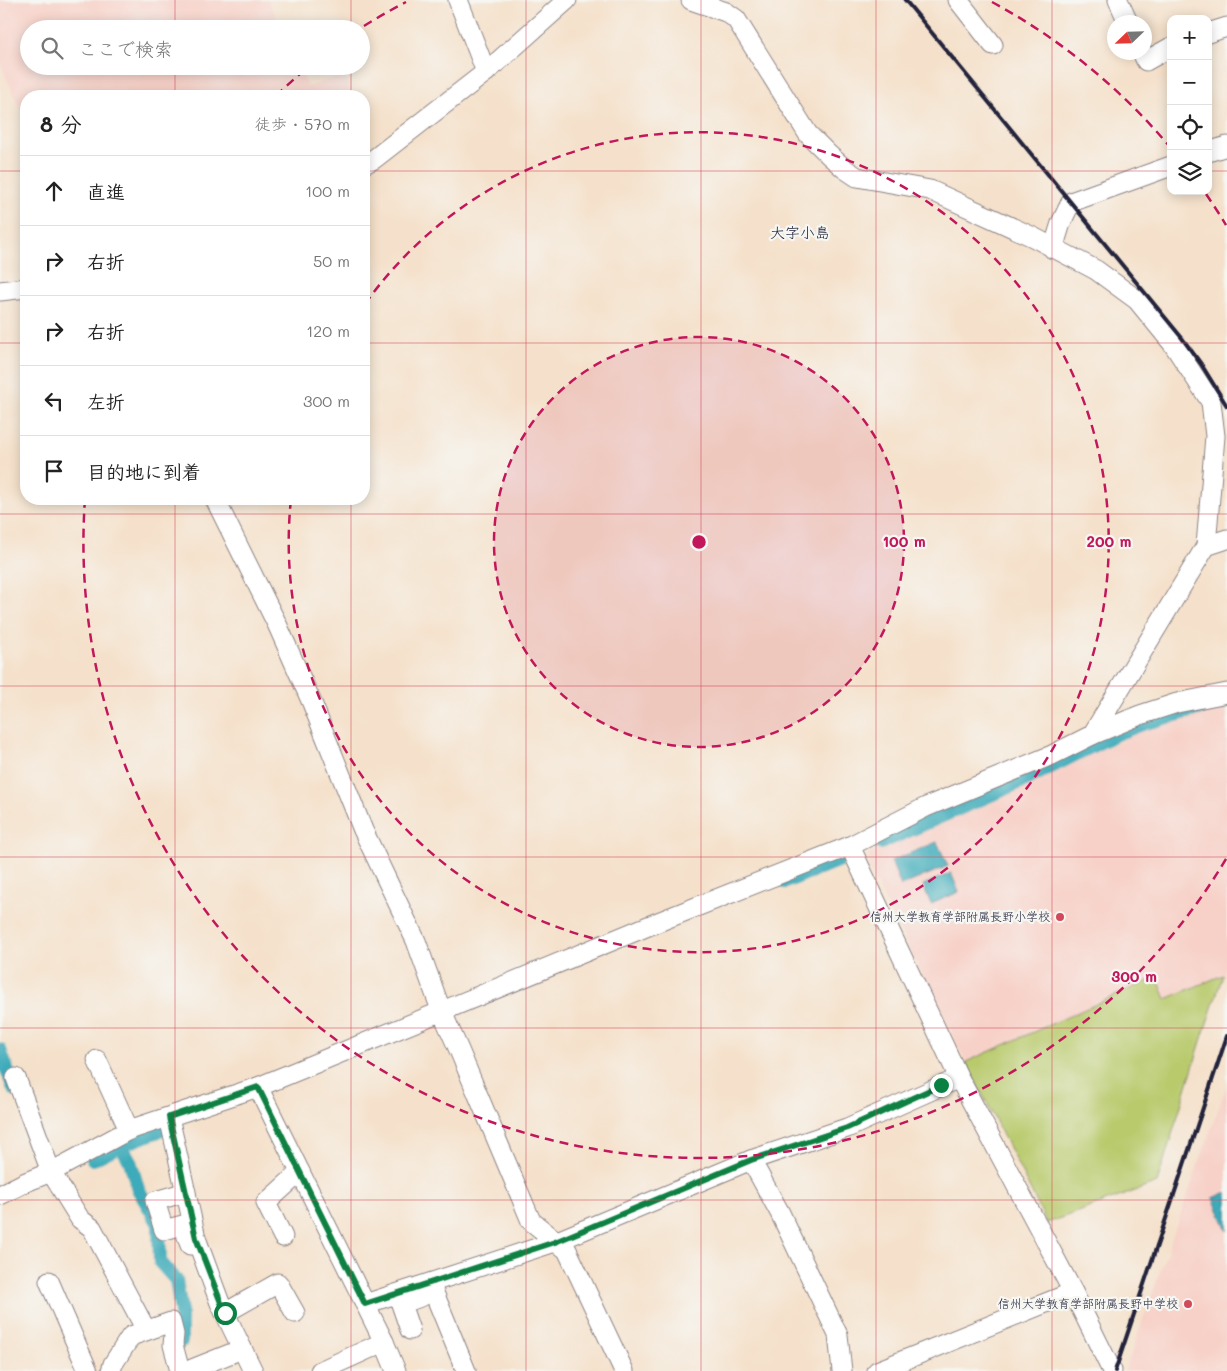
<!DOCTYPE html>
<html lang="ja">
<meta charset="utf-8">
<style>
body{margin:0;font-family:Mali,"Klee One",sans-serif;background:#f6f6f6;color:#222}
.controls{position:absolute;right:15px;top:15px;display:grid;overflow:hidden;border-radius:10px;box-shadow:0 2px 12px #0003}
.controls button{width:45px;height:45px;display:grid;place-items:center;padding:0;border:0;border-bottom:1px solid #e0e0e0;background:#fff;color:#222;font:25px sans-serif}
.compass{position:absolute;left:1107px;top:15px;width:45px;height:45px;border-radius:50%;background:#fff;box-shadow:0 2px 12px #0003;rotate:247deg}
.stop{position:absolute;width:15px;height:15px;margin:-11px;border:4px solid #0b8043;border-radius:50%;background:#fff}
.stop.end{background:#0b8043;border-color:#fff;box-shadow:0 1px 5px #0008}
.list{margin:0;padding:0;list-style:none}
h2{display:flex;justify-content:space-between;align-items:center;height:65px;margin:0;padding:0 20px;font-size:21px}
h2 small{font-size:16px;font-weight:400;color:#767676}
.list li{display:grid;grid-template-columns:32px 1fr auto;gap:15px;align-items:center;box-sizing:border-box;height:70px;padding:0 20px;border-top:1px solid #e0e0e0}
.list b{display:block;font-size:19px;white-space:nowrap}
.list em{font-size:16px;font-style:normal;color:#767676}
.icon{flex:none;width:28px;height:28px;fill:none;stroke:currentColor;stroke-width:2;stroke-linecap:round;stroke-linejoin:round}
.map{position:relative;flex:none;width:1227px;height:1371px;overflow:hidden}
.search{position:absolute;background:#fff;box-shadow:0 2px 12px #0003;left:20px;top:20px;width:350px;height:55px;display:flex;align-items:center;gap:12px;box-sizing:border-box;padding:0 18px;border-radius:28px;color:#767676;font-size:19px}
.panel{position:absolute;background:#fff;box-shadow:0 2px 12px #0003;left:20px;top:90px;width:350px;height:415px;border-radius:20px}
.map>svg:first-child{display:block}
.built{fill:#f7d1c8}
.green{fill:#b9ca6d;stroke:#6e7654}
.water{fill:#3cabba;stroke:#2f667a}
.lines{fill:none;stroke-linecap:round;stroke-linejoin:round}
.canal{stroke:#3cabba;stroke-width:14}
.minor-casing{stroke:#8c8283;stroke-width:21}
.minor{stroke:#fff;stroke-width:19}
.rail{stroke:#22223b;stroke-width:4}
.route{stroke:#0b8043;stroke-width:6}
.grid{fill:none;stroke:#d1495b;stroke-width:1;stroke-opacity:0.55}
.ring{fill:none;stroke:#c2185b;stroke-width:2.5;stroke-dasharray:9 6}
.poi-dot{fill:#d1495b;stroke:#f6f6f2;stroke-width:2}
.labels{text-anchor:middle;stroke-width:4.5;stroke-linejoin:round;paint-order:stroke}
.poi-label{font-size:12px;fill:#22223b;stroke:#f6f6f2;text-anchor:end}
.quarter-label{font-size:15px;fill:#22223b;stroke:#f6f6f2}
.centre{fill:#c2185b;stroke:#f6f6f2;stroke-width:2.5}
.ring-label{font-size:15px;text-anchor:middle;font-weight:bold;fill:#c2185b;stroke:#f6f6f2;stroke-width:4.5;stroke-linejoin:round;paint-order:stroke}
</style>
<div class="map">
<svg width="1227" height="1371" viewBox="0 0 1227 1371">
<rect width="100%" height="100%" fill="#f6f6f2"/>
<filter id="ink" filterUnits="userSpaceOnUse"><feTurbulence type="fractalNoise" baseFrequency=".02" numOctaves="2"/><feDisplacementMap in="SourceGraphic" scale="10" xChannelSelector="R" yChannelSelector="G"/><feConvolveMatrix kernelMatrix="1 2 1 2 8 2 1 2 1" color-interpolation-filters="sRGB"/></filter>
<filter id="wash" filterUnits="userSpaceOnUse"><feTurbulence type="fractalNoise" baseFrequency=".0096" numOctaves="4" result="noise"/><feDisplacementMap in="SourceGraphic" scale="20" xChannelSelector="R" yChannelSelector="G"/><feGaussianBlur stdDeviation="1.12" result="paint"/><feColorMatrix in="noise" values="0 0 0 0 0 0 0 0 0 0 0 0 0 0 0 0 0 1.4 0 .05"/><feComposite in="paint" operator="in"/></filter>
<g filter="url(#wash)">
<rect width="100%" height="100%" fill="#f5e1cb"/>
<g class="built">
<path d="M 0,0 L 268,0 L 281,29 L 29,29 L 29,66 L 298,66 L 308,87 L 344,74 L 352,96 L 26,96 L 26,122 L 0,63 Z"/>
<path d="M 1227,704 L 1227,965 L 1202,1038 L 1157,1183 L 1047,1223 L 869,869 L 868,855 L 1140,732 Z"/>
<path d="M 1227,1085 L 1227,1371 L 1125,1371 L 1173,1235 Z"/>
</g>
<path class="green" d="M 1223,975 L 1202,1038 L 1157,1183 L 1047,1223 L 966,1062 L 1157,977 L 1166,999 Z"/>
<g class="water">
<path d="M 937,842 L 948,866 L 901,886 L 891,861 Z"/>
<path d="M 951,873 L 959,892 L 931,904 L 923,885 Z"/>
<path d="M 1227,1192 L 1227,1230 L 1213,1198 Z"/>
</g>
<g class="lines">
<g class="canal">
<path d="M 880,843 L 1027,779 L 1116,734 L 1145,723 L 1221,703"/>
<path d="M 785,882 L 849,856"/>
<path d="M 0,1050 L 14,1089"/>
<path d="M 121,1145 L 130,1161 L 138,1189 L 159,1224 L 160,1262 L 176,1280 L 181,1312 L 181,1341"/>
<path d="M 93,1159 L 121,1145 L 164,1129"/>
</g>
</g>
</g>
<g filter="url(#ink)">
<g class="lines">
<g class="minor-casing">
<g id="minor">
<path d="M 458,0 L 486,72"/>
<path d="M 958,0 L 993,45"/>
<path d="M 1118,0 L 1128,22"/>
<path d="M 1208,33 L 1227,27"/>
<path d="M 1142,52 L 1146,61 L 1171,47"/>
<path d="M 1208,152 L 1227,146"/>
<path d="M 364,164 L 374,159 L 486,72 L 567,0"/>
<path d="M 1053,249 L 1061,223 L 1071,202 L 1171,166"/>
<path d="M 0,291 L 26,288"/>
<path d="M 215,499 L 277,624 L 312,703 L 363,830 L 416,941 L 441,1010 L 459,1050 L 531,1221 L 567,1250 L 624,1371"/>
<path d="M 1206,546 L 1227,539"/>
<path d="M 1092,735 L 1140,715 L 1177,703 L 1227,693"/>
<path d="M 850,846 L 959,1078 L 1073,1292 L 1112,1371"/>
<path d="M 97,1060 L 129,1130"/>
<path d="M 16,1078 L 51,1172 L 80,1219 L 92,1228 L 146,1330"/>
<path d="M 258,1087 L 384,1342 L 320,1371"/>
<path d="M 169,1117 L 196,1238 L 220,1303 L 253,1371"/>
<path d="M 751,1160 L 780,1213 L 838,1335 L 842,1371"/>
<path d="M 186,1192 L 155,1201 L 164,1230 L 183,1225 L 190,1245"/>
<path d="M 0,1195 L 26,1182 L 51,1172 L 129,1130 L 258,1087 L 653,924 L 850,846 L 926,807 L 1052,755 L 1092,735 L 1206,546 L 1215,436 L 1211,402 L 1173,344 L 1137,300 L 1096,270 L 1033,237 L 930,190 L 857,177 L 845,169 L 829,155 L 808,134 L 736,19 L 726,12 L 691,0"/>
<path d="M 283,1237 L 266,1203 L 300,1172"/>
<path d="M 49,1281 L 88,1371"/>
<path d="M 430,1283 L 466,1371"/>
<path d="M 365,1304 L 555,1242 L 751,1160 L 847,1128 L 959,1078"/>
<path d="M 225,1313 L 278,1283 L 295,1313"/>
<path d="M 410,1330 L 401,1304 L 423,1296"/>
<path d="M 384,1342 L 396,1371"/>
<path d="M 111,1371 L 113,1364 L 131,1336 L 171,1322 L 174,1334 L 173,1345 L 180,1371"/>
<path d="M 192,1371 L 192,1369 L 242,1349"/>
<path d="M 877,1371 L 1073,1292"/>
</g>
</g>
<use href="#minor" class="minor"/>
<g class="rail">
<path d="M 905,0 L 1182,338 L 1201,364 L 1227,406"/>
<path d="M 1115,1371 L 1227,1036"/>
</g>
</g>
</g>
<g class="lines" filter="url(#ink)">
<path class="route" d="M 225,1313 L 196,1238 L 169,1117 L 258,1087 L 365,1304 L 555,1242 L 751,1160 L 847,1128 L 941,1085"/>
</g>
<path class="grid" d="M 175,0 L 175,29M 351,0 L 351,29M 526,0 L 526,1371M 701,0 L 701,1371M 876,0 L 876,1371M 1052,0 L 1052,1371M 175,66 L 175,96M 351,66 L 351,96M 0,171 L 26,171M 364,171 L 1171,171M 1208,171 L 1227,171M 0,343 L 26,343M 364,343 L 1227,343M 175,499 L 175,1371M 351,499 L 351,1371M 0,514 L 1227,514M 0,686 L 1227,686M 0,857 L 1227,857M 0,1028 L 1227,1028M 0,1200 L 1227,1200"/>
<circle cx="699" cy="542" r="205" fill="#c2185b" fill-opacity=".12"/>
<g class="ring">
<circle cx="699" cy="542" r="205"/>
<path d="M365 304A410 410 0 1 1 291 499"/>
<path d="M1226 859A615 615 0 0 1 85 499M276 96A615 615 0 0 1 308 67M364 26A615 615 0 0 1 406 2M992 2A615 615 0 0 1 1170 147M1206 194A615 615 0 0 1 1226 225"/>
</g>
<g class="poi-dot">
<circle cx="1060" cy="917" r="5"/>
<circle cx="1188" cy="1304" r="5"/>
</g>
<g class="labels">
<g class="poi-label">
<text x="1050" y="921">信州大学教育学部附属長野小学校</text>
<text x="1178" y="1308">信州大学教育学部附属長野中学校</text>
</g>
<g class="quarter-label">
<text x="800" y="238">大字小島</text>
</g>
</g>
<circle cx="699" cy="542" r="8" class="centre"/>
<g class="ring-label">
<text x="904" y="547">100 m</text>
<text x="1109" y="547">200 m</text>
<text x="1134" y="982">300 m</text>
</g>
</svg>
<div class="controls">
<button>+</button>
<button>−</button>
<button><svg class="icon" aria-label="locate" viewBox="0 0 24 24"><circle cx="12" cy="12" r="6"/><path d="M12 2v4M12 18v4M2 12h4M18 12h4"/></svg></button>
<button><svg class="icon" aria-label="layers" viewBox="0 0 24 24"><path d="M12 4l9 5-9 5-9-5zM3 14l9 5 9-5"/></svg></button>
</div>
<svg class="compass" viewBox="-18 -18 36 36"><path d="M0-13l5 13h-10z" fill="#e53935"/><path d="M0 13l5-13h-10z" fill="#767676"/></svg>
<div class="stop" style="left:225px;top:1313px"></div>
<div class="stop end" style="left:941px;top:1085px"></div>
<div class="search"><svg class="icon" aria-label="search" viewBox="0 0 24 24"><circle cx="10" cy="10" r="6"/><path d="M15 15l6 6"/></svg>ここで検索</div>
<section class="panel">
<h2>8 分<small>徒歩 · 570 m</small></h2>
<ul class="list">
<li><svg class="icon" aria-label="ahead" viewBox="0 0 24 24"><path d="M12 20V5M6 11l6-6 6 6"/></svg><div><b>直進</b></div><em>100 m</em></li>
<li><svg class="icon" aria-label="right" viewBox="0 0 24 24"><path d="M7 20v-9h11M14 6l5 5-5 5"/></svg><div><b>右折</b></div><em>50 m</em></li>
<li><svg class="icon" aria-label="right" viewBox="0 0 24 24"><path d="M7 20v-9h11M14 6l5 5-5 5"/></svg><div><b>右折</b></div><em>120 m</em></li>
<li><svg class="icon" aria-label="left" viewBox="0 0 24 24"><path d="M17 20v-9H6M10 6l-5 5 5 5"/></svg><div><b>左折</b></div><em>300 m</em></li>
<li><svg class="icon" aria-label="arrive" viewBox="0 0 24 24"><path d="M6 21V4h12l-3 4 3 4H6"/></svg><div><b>目的地に到着</b></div></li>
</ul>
</section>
</div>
